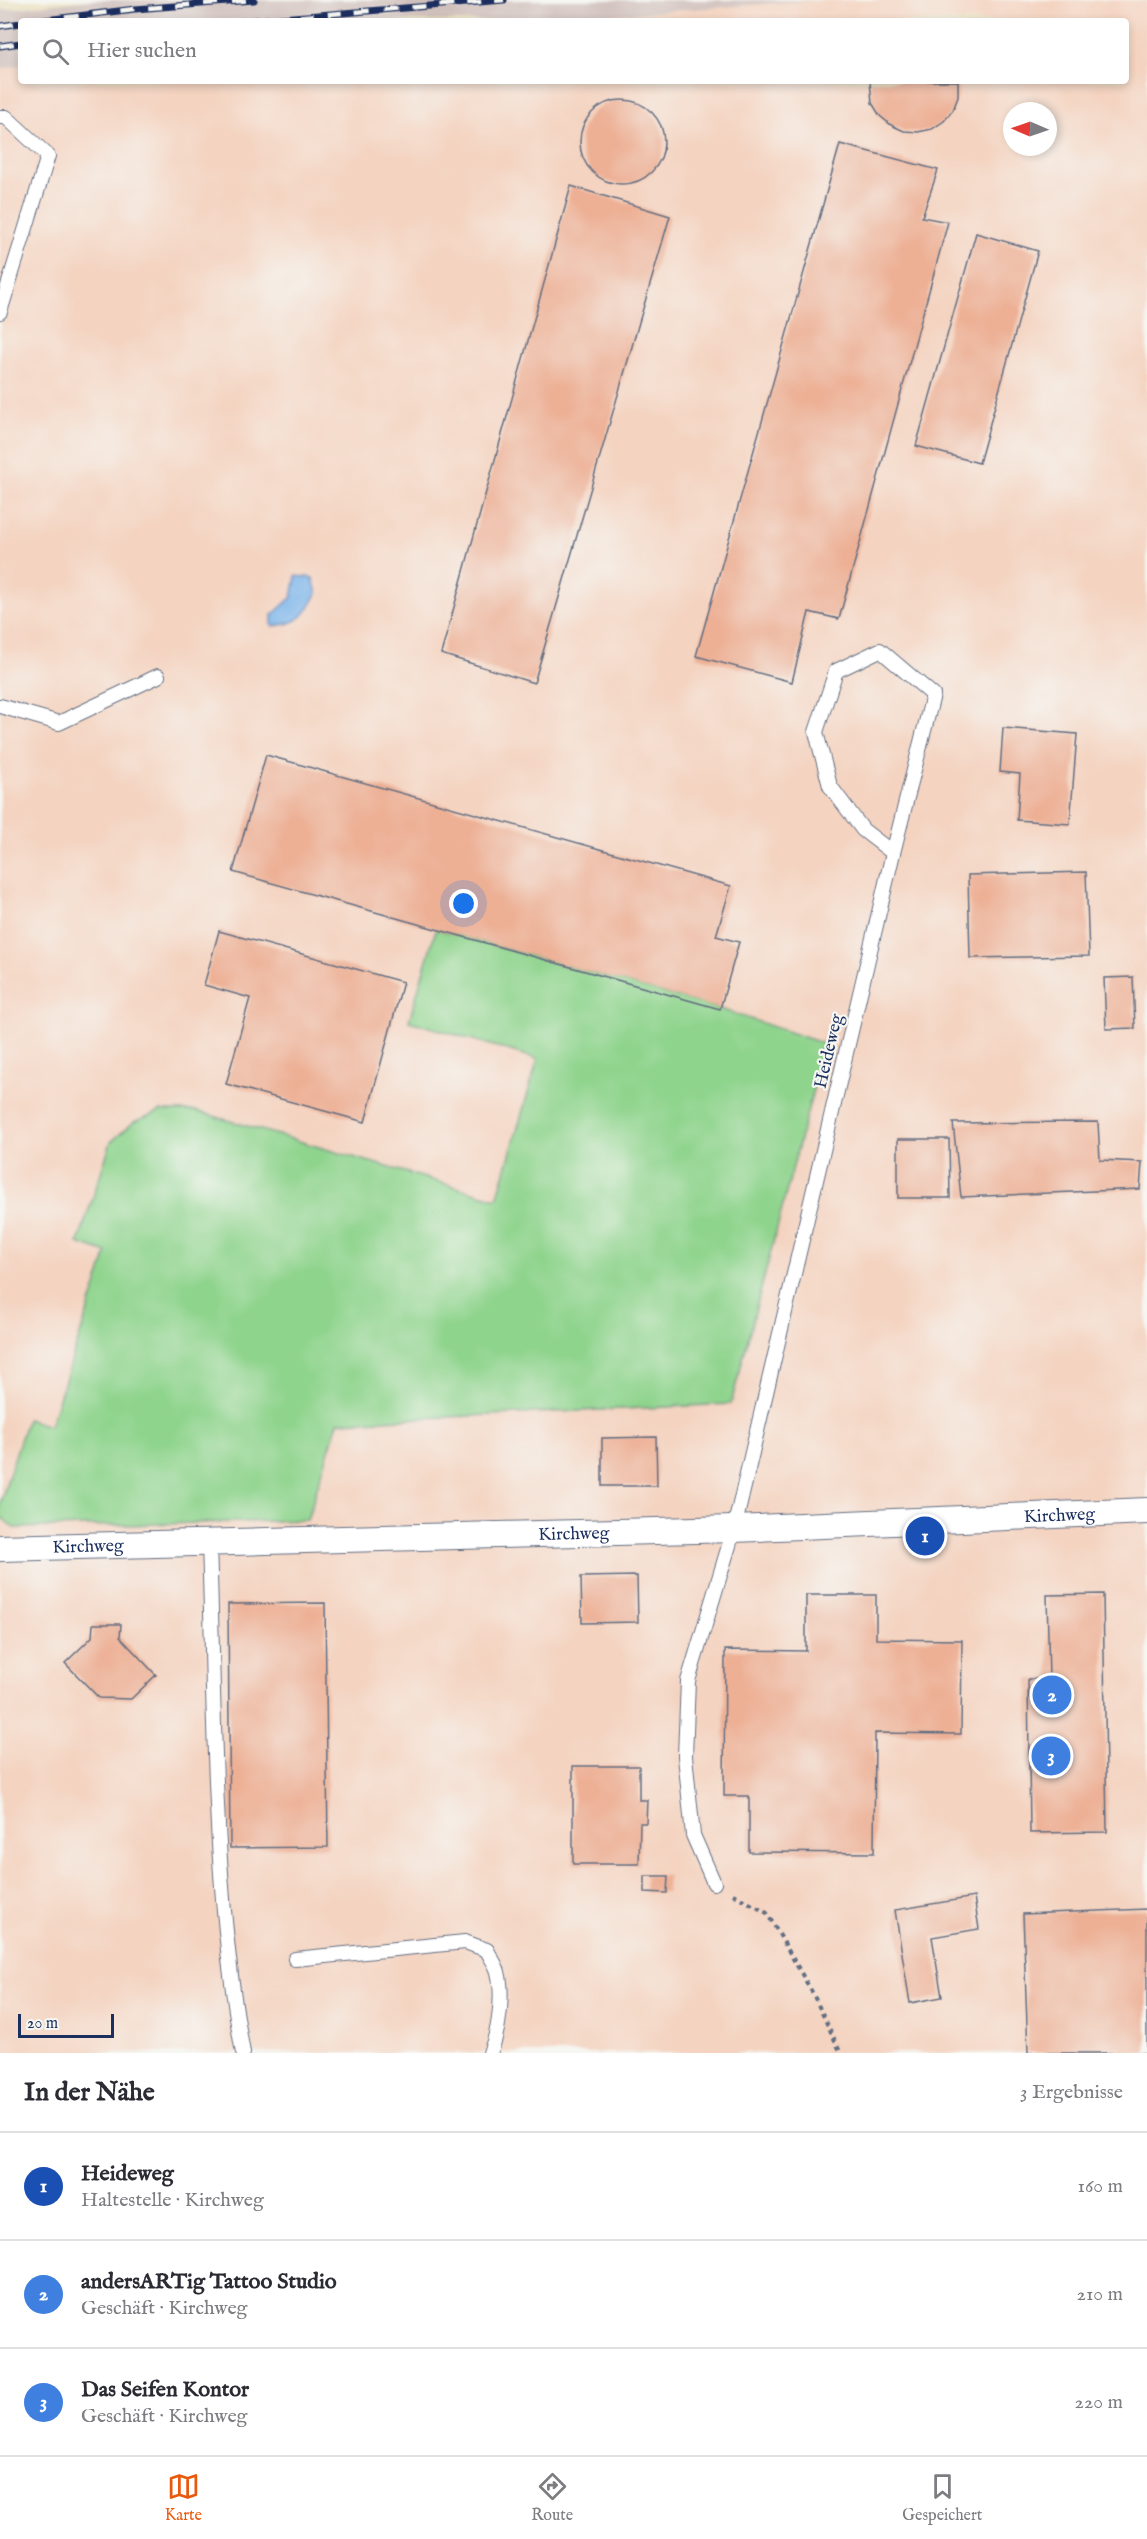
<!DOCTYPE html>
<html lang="de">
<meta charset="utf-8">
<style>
body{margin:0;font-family:"IM FELL English",serif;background:#f7f7f7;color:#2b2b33}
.compass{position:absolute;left:1003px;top:102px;width:54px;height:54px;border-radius:50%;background:#fff;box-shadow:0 3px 9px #0003;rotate:272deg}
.scale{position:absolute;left:18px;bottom:15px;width:96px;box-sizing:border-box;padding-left:6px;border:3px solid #1b2f5e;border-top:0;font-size:16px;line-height:21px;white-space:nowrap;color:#1b2f5e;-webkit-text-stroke:4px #f6f6f2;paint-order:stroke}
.you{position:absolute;left:464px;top:904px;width:21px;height:21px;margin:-15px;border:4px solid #fff;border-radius:50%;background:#1a73e8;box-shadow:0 0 0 9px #1a73e833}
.badge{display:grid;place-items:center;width:39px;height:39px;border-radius:50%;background:#ea580c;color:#fff;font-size:20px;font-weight:700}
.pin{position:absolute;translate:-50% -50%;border:3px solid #fff;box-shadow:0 2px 6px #0006}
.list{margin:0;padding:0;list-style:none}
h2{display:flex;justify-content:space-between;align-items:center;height:78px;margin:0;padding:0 24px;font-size:26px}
h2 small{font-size:20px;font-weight:400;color:#7c7c81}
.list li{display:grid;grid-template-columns:39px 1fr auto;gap:18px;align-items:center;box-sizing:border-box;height:108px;padding:0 24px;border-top:2px solid #e1e1e2}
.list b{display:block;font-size:22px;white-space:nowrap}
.list p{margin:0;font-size:20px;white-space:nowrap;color:#7c7c81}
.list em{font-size:20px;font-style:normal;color:#7c7c81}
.icon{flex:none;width:33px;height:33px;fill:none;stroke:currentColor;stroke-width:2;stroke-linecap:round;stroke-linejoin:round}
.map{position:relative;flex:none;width:1147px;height:2053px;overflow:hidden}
.search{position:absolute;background:#fff;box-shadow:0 3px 9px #0003;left:18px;right:18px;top:18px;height:66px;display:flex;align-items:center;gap:15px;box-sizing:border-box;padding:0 21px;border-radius:6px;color:#7c7c81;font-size:22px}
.sheet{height:402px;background:#fff}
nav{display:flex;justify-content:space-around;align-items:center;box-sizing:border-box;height:84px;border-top:2px solid #e1e1e2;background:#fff;font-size:16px;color:#7c7c81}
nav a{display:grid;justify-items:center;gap:3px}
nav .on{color:#ea580c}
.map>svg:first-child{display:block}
.built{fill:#f4d3c0;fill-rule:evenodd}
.industrial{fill:#d0c0bc}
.green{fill:#8fd48d;stroke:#558276;stroke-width:1.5}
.water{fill:#78b2e9;stroke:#4a70a4;stroke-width:1.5}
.building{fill:#edb095}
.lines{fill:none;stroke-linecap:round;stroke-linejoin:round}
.lane-casing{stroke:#646e82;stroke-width:16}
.street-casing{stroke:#646e82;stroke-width:28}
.path{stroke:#646e82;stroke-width:4;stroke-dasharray:4.5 4.5;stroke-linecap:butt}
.lane{stroke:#fff;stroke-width:14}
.street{stroke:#fff;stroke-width:26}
.rail-casing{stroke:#1b2f5e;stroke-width:7}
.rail{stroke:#f6f6f2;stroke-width:4.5;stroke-dasharray:14;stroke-linecap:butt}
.labels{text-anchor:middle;stroke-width:4.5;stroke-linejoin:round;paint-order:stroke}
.street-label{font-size:18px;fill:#1b2f5e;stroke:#f6f6f2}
</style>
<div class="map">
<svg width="1147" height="2053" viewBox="0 0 1147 2053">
<rect width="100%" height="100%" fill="#f6f6f2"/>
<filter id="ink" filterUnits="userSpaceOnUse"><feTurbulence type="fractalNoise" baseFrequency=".0167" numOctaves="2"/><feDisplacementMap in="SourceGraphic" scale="12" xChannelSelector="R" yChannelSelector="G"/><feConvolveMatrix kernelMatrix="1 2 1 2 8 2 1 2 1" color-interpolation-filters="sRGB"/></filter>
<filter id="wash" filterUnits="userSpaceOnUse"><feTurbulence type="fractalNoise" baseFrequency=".008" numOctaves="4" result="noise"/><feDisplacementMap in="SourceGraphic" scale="24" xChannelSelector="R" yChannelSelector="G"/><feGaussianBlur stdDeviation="1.35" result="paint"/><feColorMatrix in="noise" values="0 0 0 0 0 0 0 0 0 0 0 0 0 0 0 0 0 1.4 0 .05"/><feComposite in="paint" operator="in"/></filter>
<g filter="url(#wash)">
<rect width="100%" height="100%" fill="#ece3c5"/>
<path class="built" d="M 817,0 L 1147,0 L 1147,2053 L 0,2053 L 0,1516 L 14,1528 L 338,1422 L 731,1404 L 825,1044 L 720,1009 L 436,929 L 410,1021 L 538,1059 L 497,1199 L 196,1111 L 111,1142 L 78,1243 L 107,1253 L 50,1427 L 27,1420 L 0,1503 L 0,69 L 21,65 L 21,81 L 1126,81 L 1126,21 L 531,21 ZM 1012,111 L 1048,111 L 1048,147 L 1012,147 Z"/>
<path class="industrial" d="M 91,0 L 817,0 L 531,21 L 21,21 L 21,65 L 0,69 L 0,10 Z"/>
<path class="green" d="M 436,929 L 720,1009 L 825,1044 L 731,1404 L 338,1422 L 307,1520 L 14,1528 L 0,1516 L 0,1503 L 27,1419 L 50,1426 L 107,1253 L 78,1243 L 111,1142 L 134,1122 L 160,1111 L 196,1111 L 497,1199 L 538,1059 L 409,1021 Z"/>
<path class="water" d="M 296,576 L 313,578 L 317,594 C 305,617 299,624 272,626 L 272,615 L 292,597 Z"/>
<g id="blocks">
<g class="building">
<path d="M 870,81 L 958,81 L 958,97 L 953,110 L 944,121 L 932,129 L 918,132 L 904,131 L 891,125 L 880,116 L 872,103 Z"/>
<circle cx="622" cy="142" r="42"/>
<path d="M 840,144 L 938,170 L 922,217 L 948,222 L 839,619 L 809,612 L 792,682 L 696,656 Z"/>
<path d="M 571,186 L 670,216 L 534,683 L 441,654 Z"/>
<path d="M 976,233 L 1038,251 L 979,463 L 916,446 Z"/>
<path d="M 1003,728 L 1077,734 L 1070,824 L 1017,820 L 1020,774 L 1000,772 Z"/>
<path d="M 266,755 L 731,886 L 716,936 L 739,942 L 720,1009 L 233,872 Z"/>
<path d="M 1086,872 L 1089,956 L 970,958 L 968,875 Z"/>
<path d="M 219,931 L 403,982 L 365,1122 L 226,1084 L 250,998 L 204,985 Z"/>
<path d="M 1133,977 L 1135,1028 L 1106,1029 L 1104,978 Z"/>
<path d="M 1098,1122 L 1100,1160 L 1142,1162 L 1140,1189 L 961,1197 L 953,1123 Z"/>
<path d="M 898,1139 L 949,1139 L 950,1198 L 898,1198 Z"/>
<path d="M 656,1437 L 657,1486 L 602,1486 L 602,1438 Z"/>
<path d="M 637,1576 L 638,1622 L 582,1623 L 581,1577 Z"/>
<path d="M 1103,1594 L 1107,1832 L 1030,1833 L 1028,1679 L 1049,1679 L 1047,1595 Z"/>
<path d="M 806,1595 L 876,1595 L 876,1639 L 962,1640 L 961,1734 L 875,1733 L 874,1853 L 749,1852 L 749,1796 L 724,1796 L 725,1650 L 806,1651 Z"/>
<path d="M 325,1603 L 328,1847 L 230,1848 L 228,1604 Z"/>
<path d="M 93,1624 L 121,1624 L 120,1637 L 156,1675 L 131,1699 L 99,1698 L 65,1663 L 92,1637 Z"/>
<path d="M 573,1766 L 639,1766 L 639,1800 L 647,1800 L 646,1823 L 640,1823 L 639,1864 L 573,1864 Z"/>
<path d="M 645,1876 L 668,1876 L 667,1893 L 645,1892 Z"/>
<path d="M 974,1897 L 979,1929 L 932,1937 L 942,1997 L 910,2003 L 895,1910 Z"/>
<path d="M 1147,1909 L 1147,2053 L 1028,2053 L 1023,1914 Z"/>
</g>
</g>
</g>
<g filter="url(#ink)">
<use href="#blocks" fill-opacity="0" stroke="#646e82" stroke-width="1.5"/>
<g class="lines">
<g class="lane-casing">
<g id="lane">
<path d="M 0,117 L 6,117 L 48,156 L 0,312"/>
<path d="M 0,706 L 59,723 L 158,676"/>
<path d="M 209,1543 C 215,1713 212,1885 243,2053"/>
<path d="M 714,1883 L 693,1835 L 685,1756 L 688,1681 L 734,1529 L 893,853 L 933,695 L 880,650 L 836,671 L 816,732 L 830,786 L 863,830 L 893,853"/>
<path d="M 295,1959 L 465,1942 L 487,1950 C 490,1957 496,1964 498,1972 C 504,1995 499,2031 490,2053"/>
</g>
</g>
<g class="street-casing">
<g id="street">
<path id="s1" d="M 0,1548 L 734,1529 L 1147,1511"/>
</g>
</g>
<path class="path" d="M 733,1894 L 767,1913 L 812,1992 L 841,2053"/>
<use href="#lane" class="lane"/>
<use href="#street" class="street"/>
<g class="rail-casing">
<g id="rail">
<path d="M 37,21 L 135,9 L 254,0"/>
<path d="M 244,21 L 504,0"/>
<path d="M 0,26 L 21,23"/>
<path d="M 0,46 L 21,43"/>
</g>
</g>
<use href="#rail" class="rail"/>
</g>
</g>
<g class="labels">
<g class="street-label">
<text transform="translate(828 1051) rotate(-77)" y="6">Heideweg</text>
<text dy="6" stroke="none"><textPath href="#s1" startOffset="1060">Kirchweg</textPath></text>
<text dy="6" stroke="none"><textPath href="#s1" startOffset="574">Kirchweg</textPath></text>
<text dy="6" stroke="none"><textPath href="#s1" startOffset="88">Kirchweg</textPath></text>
</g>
</g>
</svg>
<svg class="compass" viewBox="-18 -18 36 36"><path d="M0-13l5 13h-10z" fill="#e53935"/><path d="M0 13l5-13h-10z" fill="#7c7c81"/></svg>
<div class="scale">20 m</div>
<div class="you"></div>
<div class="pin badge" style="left:925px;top:1536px;background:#1a4fb4">1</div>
<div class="pin badge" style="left:1052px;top:1695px;background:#3f7fe0">2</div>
<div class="pin badge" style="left:1051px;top:1756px;background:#3f7fe0">3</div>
<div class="search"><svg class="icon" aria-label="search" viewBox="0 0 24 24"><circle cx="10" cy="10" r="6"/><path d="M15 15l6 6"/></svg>Hier suchen</div>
</div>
<section class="sheet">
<h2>In der Nähe<small>3 Ergebnisse</small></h2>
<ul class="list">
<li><span class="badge" style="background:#1a4fb4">1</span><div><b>Heideweg</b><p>Haltestelle · Kirchweg</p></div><em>160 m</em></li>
<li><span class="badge" style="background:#3f7fe0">2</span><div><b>andersARTig Tattoo Studio</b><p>Geschäft · Kirchweg</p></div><em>210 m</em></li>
<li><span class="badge" style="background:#3f7fe0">3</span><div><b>Das Seifen Kontor</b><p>Geschäft · Kirchweg</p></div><em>220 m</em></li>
</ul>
</section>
<nav>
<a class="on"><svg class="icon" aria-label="map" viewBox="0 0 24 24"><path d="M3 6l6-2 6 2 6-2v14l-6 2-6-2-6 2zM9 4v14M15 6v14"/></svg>Karte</a>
<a><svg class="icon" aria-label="directions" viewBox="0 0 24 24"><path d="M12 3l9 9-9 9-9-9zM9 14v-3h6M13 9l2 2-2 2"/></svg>Route</a>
<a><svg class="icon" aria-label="saved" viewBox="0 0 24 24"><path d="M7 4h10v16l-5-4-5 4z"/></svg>Gespeichert</a>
</nav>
